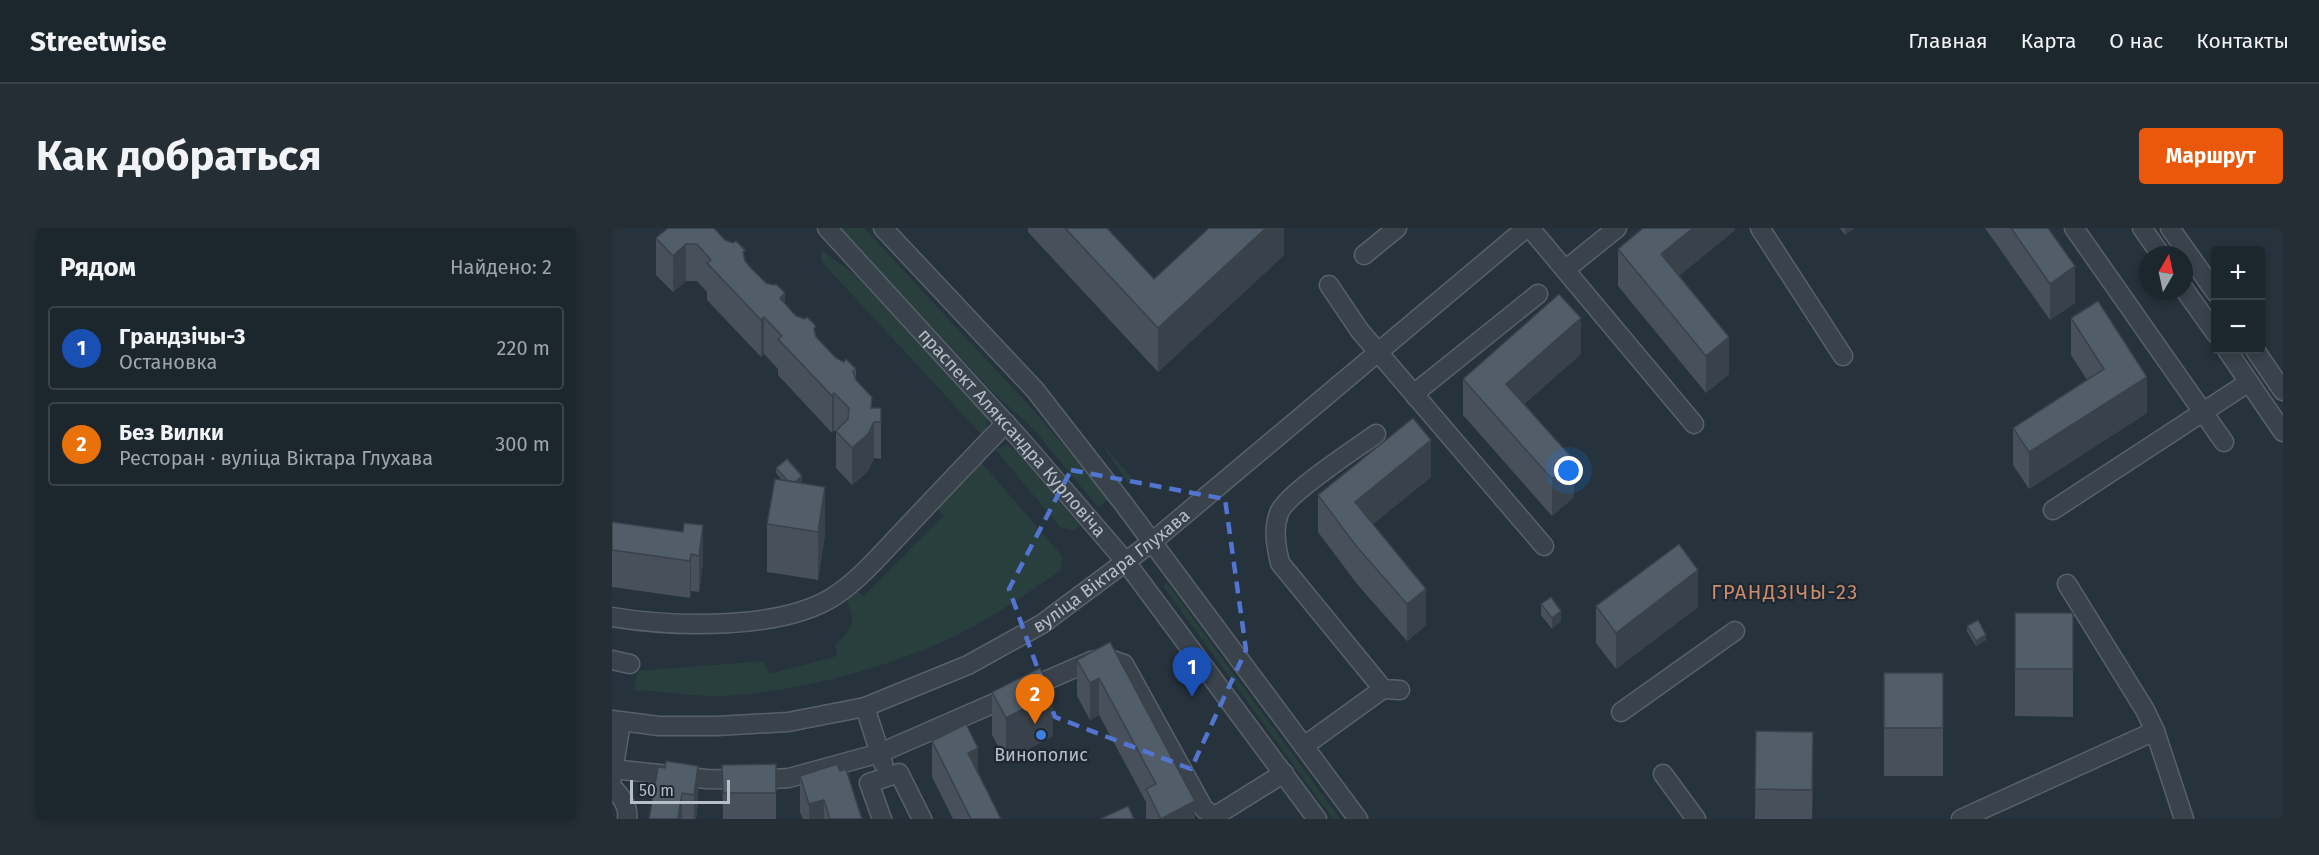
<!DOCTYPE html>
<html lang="ru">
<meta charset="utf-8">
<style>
body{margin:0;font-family:"Fira Sans",sans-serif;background:#252e35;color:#f1f3f6}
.controls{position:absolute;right:18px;top:18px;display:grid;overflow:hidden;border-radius:6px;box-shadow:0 3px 9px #0003}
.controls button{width:54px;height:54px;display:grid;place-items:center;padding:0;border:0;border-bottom:2px solid #3a4349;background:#1c262d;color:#f1f3f6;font:30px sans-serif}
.compass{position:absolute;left:1527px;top:18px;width:54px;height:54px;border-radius:50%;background:#1c262d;box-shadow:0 3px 9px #0003;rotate:9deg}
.scale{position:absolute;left:18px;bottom:15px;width:100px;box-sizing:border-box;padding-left:6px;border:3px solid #b6bec7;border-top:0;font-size:16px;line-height:21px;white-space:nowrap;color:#b6bec7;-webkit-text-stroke:4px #1f2831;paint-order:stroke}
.you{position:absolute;left:957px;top:243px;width:21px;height:21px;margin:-15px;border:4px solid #fff;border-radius:50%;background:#1a73e8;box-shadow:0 0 0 9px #1a73e833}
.badge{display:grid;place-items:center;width:39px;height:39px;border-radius:50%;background:#ea580c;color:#fff;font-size:20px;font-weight:700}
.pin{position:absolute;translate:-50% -50px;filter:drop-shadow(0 2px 3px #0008)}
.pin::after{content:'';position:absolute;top:32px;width:21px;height:18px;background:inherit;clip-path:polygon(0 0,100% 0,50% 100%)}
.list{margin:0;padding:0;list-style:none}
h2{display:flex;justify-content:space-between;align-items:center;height:78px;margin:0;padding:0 24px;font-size:26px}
h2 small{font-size:20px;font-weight:400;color:#a0a5aa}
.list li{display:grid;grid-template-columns:39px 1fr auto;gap:18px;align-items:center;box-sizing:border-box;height:84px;margin:0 12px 12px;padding:0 12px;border:2px solid #3a4349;border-radius:6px}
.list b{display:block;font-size:22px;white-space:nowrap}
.list p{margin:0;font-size:20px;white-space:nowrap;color:#a0a5aa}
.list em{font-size:20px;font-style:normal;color:#a0a5aa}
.map{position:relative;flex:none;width:1671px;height:591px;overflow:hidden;border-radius:6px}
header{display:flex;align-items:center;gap:36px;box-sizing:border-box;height:84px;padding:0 30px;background:#1c262d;border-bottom:2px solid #3a4349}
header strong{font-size:28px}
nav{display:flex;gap:33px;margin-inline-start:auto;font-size:21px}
.intro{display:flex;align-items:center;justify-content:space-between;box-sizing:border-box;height:144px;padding:0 36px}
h1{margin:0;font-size:42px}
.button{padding:15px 27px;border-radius:6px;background:#ea580c;color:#fff;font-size:21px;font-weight:700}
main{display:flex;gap:36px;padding:0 36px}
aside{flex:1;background:#1c262d;border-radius:6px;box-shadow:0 3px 9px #0003}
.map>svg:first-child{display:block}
.green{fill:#293f3e}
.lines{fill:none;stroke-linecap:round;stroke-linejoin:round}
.minor-casing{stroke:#58616a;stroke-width:21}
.minor{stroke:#3a434c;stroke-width:18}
.wall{fill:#47505b}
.shaded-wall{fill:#39414a}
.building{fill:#525d6a;stroke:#39414a;stroke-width:1.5}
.marked{fill:none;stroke:#5375d2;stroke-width:4.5;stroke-dasharray:12 8;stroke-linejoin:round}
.shop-dot{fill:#3f7fe0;stroke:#1f2831;stroke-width:2}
.labels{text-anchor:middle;stroke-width:4.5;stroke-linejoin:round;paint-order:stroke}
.street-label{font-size:18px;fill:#b6bec7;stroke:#1f2831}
.poi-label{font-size:18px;fill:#b6bec7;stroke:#1f2831}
.neighbourhood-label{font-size:20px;letter-spacing:1.5px;fill:#cc8d6d;stroke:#1f2831}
</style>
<header>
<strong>Streetwise</strong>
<nav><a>Главная</a><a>Карта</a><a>О нас</a><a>Контакты</a></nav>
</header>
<div class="intro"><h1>Как добраться</h1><a class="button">Маршрут</a></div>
<main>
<aside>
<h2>Рядом<small>Найдено: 2</small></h2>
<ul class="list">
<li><span class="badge" style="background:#1a4fb4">1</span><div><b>Грандзічы-3</b><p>Остановка</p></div><em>220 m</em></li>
<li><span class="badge" style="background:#e8710a">2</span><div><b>Без Вилки</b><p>Ресторан · вуліца Віктара Глухава</p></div><em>300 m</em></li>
</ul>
</aside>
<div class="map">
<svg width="1671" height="591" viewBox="0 0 1671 591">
<rect width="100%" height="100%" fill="#26323c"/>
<g class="green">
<path d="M 228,0 L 252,0 L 423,184 L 498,271 L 486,279 L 422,202 L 380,163 Z"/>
<path d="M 209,22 L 242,46 L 376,191 L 374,202 L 369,206 L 209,33 Z"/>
<path d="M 487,212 L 519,249 L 517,257 Z"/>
<path d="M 396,217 L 402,221 L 468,298 L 461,302 L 448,299 L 383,221 Z"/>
<path d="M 369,234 L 451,329 L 448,343 C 414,366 376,393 339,410 C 273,440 199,460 127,467 C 92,470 57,464 22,462 L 25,443 L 151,433 L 157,446 L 225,428 L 223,417 C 229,411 239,403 240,393 C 241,380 229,374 242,362 L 252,368 L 331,288 L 324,278 Z"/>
<path d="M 555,355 L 728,591 L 721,591 L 551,358 Z"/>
</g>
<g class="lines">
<g class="minor-casing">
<g id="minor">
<path id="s1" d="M 215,0 L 408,211 L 514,334 L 705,591"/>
<path d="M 271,0 L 423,162 L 511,275 L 746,591"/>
<path d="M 918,0 L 1082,196"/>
<path d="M 1148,0 L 1231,128"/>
<path d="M 1462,0 L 1612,214"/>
<path d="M 1530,0 L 1549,27"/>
<path d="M 1558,0 L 1604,65"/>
<path d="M 752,27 L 785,0"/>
<path d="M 953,42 L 1005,0"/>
<path d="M 717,57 L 748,103 L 932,318"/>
<path d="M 1572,61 L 1604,106"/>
<path d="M 1615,122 L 1671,204"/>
<path d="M 1643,122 L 1671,163"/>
<path d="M 804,169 L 809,160 L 926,66"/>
<path d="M 764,206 C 744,221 675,265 667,285 C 661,301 664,318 668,335 L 771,461 L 788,462"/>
<path d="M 1441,282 L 1637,154"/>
<path d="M 1455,356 L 1533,482 L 1543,503 L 1572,591"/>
<path d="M 0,389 C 61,399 171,403 224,367 C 249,350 271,324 293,301 C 326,266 360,230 394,195"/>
<path d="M 0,432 L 18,436"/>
<path d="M 253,479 L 271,535"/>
<path d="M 1009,484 L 1123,403"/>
<path id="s2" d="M 0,492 L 47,498 L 105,498 L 176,494 L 253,479 L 356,437 L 430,396 L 540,314 L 914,0"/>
<path d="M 692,518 L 771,461"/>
<path d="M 0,541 L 95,551 L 144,552 L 177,550 L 268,525 L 479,433 L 494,430 L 512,436 L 592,581 L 600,587 L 608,585 L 672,545"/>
<path d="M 1051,546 L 1084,591"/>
<path d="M 0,550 L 9,494"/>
<path d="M 0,559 C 9,568 17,578 15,591"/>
<path d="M 270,591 L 257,555 L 287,545 L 310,591"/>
<path d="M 1349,591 L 1543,503"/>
</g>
</g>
<use href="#minor" class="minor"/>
</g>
<g class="wall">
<path d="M 56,0 L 133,33 L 224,130 L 244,141 L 244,152 L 260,180 L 269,180 L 269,231 L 262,230 L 256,243 L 240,257 L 224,240 L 224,204 L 222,202 L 220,205 L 166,147 L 166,141 L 152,126 L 149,129 L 95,72 L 95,64 L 85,53 L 74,53 L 61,64 L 44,47 L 44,10 Z"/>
<path d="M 416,0 L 495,0 L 542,51 L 672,0 L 672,27 L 546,144 L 416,4 Z"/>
<path d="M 1123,0 L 1123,2 L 1067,48 L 1117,146 L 1094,165 L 1006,58 L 1006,21 Z"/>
<path d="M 1228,0 L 1243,0 L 1233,7 Z"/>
<path d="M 1373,0 L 1436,0 L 1463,75 L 1438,92 Z"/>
<path d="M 1459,90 L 1535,185 L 1417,261 L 1401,237 L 1401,200 L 1475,152 L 1459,127 Z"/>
<path d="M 969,126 L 912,176 L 962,269 L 940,288 L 851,187 L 851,151 Z"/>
<path d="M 164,240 L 190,253 L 188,255 L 213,306 L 206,352 L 155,344 L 155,296 L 170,252 L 164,245 Z"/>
<path d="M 819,249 L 761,296 L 814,397 L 795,413 L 745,356 L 706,304 L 706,267 Z"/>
<path d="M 0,294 L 71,304 L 91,334 L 87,364 L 79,363 L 78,370 L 0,359 Z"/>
<path d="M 929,376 L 949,393 L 940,401 L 929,387 Z"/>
<path d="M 984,378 L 1086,379 L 1004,441 L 984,415 Z"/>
<path d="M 1403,385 L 1461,385 L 1461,489 L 1403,488 Z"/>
<path d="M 1355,398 L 1374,412 L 1364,418 L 1355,403 Z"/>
<path d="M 498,414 L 583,591 L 534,591 L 534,574 L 487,487 L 478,492 L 465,468 L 465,432 Z"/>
<rect x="1272" y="445" width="59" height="103"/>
<path d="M 380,464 L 441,508 L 394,533 L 380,507 Z"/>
<path d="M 1144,503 L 1201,552 L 1200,591 L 1143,591 Z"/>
<path d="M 320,513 L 366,544 L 389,591 L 341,591 L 320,549 Z"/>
<path d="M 164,536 L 164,591 L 111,591 L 110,537 Z"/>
<path d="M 86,538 L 86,575 L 84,591 L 37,591 L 53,540 Z"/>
<path d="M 228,543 L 250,591 L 191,591 L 188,584 L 188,548 Z"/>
</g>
<g class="shaded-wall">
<path d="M 654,0 L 672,0 L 672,27 L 546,144 L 546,100 Z"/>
<path d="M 1081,0 L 1123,0 L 1123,2 L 1049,63 L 1049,26 Z"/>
<path d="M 1233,0 L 1243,0 L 1233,7 Z"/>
<path d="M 74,16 L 74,53 L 61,64 L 61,28 Z"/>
<path d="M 1463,38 L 1463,75 L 1438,92 L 1438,56 Z"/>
<path d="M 173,65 L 173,102 L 168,70 Z"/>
<path d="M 152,89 L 152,126 L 149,129 L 149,92 Z"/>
<path d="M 969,90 L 969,126 L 894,192 L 894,156 Z"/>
<path d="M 1117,109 L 1117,146 L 1094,165 L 1094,128 Z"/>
<path d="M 1535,149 L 1535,185 L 1417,261 L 1417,224 Z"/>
<path d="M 222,165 L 222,202 L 220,205 L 220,168 Z"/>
<path d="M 260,169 L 260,197 L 262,194 L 262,230 L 256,243 L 240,257 L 240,220 L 259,180 Z"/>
<path d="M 819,212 L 819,249 L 743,310 L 743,274 Z"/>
<path d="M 962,232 L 962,269 L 940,288 L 940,251 Z"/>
<path d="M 190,248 L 190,253 L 179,262 L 179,257 Z"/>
<path d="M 213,259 L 213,306 L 206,352 L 206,304 Z"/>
<path d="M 91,297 L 91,334 L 87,364 L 87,328 Z"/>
<path d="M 79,326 L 79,363 L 78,370 L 78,333 Z"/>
<path d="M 1086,342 L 1086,379 L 1004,441 L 1004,405 Z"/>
<path d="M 814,361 L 814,397 L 795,413 L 795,376 Z"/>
<path d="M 949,383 L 949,393 L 940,401 L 940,390 Z"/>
<path d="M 1374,407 L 1374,412 L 1364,418 L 1364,413 Z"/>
<path d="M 487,450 L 487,487 L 478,492 L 478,455 Z"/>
<path d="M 441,465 L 441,508 L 394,533 L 394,490 Z"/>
<path d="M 1201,504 L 1201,552 L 1200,591 Z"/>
<path d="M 366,520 L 366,557 L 356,525 Z"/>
<path d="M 86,538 L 86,575 L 84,591 L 82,591 L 82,567 Z"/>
<path d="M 70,565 L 70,591 L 66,591 Z"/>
<path d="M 212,572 L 212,591 L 197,591 L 197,576 Z"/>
<path d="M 583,573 L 583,591 L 549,591 Z"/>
</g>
<g class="building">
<path d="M 56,0 L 102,0 L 113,12 L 121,15 L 124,13 L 133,22 L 131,24 L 133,33 L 138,39 L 154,55 L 162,57 L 164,56 L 173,65 L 168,70 L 184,88 L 193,91 L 195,89 L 204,98 L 202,101 L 204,109 L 224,130 L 232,134 L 234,131 L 244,141 L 241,143 L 244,152 L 260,169 L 259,180 L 269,180 L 269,194 L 262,194 L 256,206 L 240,220 L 224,203 L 236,191 L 237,180 L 222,165 L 220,168 L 166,111 L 170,108 L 152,89 L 149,92 L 95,35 L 99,32 L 85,16 L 74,16 L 61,28 L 44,10 Z"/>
<path d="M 453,0 L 495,0 L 542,51 L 597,0 L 654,0 L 546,100 Z"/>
<path d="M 1031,0 L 1081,0 L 1049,26 L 1117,109 L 1094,128 L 1006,21 Z"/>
<path d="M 1399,0 L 1436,0 L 1463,38 L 1438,56 Z"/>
<path d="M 947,66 L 969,90 L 894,156 L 962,232 L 940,251 L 851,151 Z"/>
<path d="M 1486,73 L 1535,149 L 1417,224 L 1401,200 L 1492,141 L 1459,90 Z"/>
<path d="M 801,190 L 819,212 L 743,274 L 814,361 L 795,376 L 745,319 L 706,267 Z"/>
<path d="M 175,231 L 190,248 L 183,254 L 175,252 L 164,240 Z"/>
<path d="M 163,251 L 213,259 L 206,304 L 155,296 Z"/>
<path d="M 0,294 L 71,304 L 72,295 L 91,297 L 87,328 L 79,326 L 78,333 L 0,322 Z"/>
<path d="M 1067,316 L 1086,342 L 1004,405 L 984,378 Z"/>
<path d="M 939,369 L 949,383 L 940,390 L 929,376 Z"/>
<rect x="1403" y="385" width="58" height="56"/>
<path d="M 1366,392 L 1374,407 L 1364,413 L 1355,398 Z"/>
<path d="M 498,414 L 583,573 L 549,591 L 534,561 L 544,556 L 487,450 L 478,455 L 465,432 Z"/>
<path d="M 428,440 L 441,465 L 394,490 L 380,464 Z"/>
<rect x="1272" y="445" width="59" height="55"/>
<path d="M 354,496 L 366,520 L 356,525 L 389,591 L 359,591 L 320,513 Z"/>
<path d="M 1144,503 L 1201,504 L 1200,562 L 1143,561 Z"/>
<path d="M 54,533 L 86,538 L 82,567 L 70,565 L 66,591 L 37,591 L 46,539 L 53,540 Z"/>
<path d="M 164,536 L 164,565 L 111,565 L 110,537 Z"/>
<path d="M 225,536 L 228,543 L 234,541 L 250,591 L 218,591 L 212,572 L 197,576 L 188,548 Z"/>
<path d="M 516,578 L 522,591 L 488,591 Z"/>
</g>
<path class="marked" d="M 459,242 L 613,271 L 634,422 L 579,541 L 443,489 L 397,361 Z"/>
<circle class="shop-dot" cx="429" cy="507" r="6"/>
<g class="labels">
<g class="street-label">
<text dy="6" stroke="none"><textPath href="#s1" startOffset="276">праспект Аляксандра Курловіча</textPath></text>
<text dy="6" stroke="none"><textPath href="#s2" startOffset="538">вуліца Віктара Глухава</textPath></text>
</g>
<g class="poi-label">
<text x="429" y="533">Винополис</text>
</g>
<g class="neighbourhood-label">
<text x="1173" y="371">ГРАНДЗІЧЫ-23</text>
</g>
</g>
</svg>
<div class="controls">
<button>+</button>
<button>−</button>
</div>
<svg class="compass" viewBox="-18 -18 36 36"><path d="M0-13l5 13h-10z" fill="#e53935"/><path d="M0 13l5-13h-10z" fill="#a0a5aa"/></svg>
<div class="scale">50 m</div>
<div class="you"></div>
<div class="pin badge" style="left:580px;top:469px;background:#1a4fb4">1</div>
<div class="pin badge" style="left:423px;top:496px;background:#e8710a">2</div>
</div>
</main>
